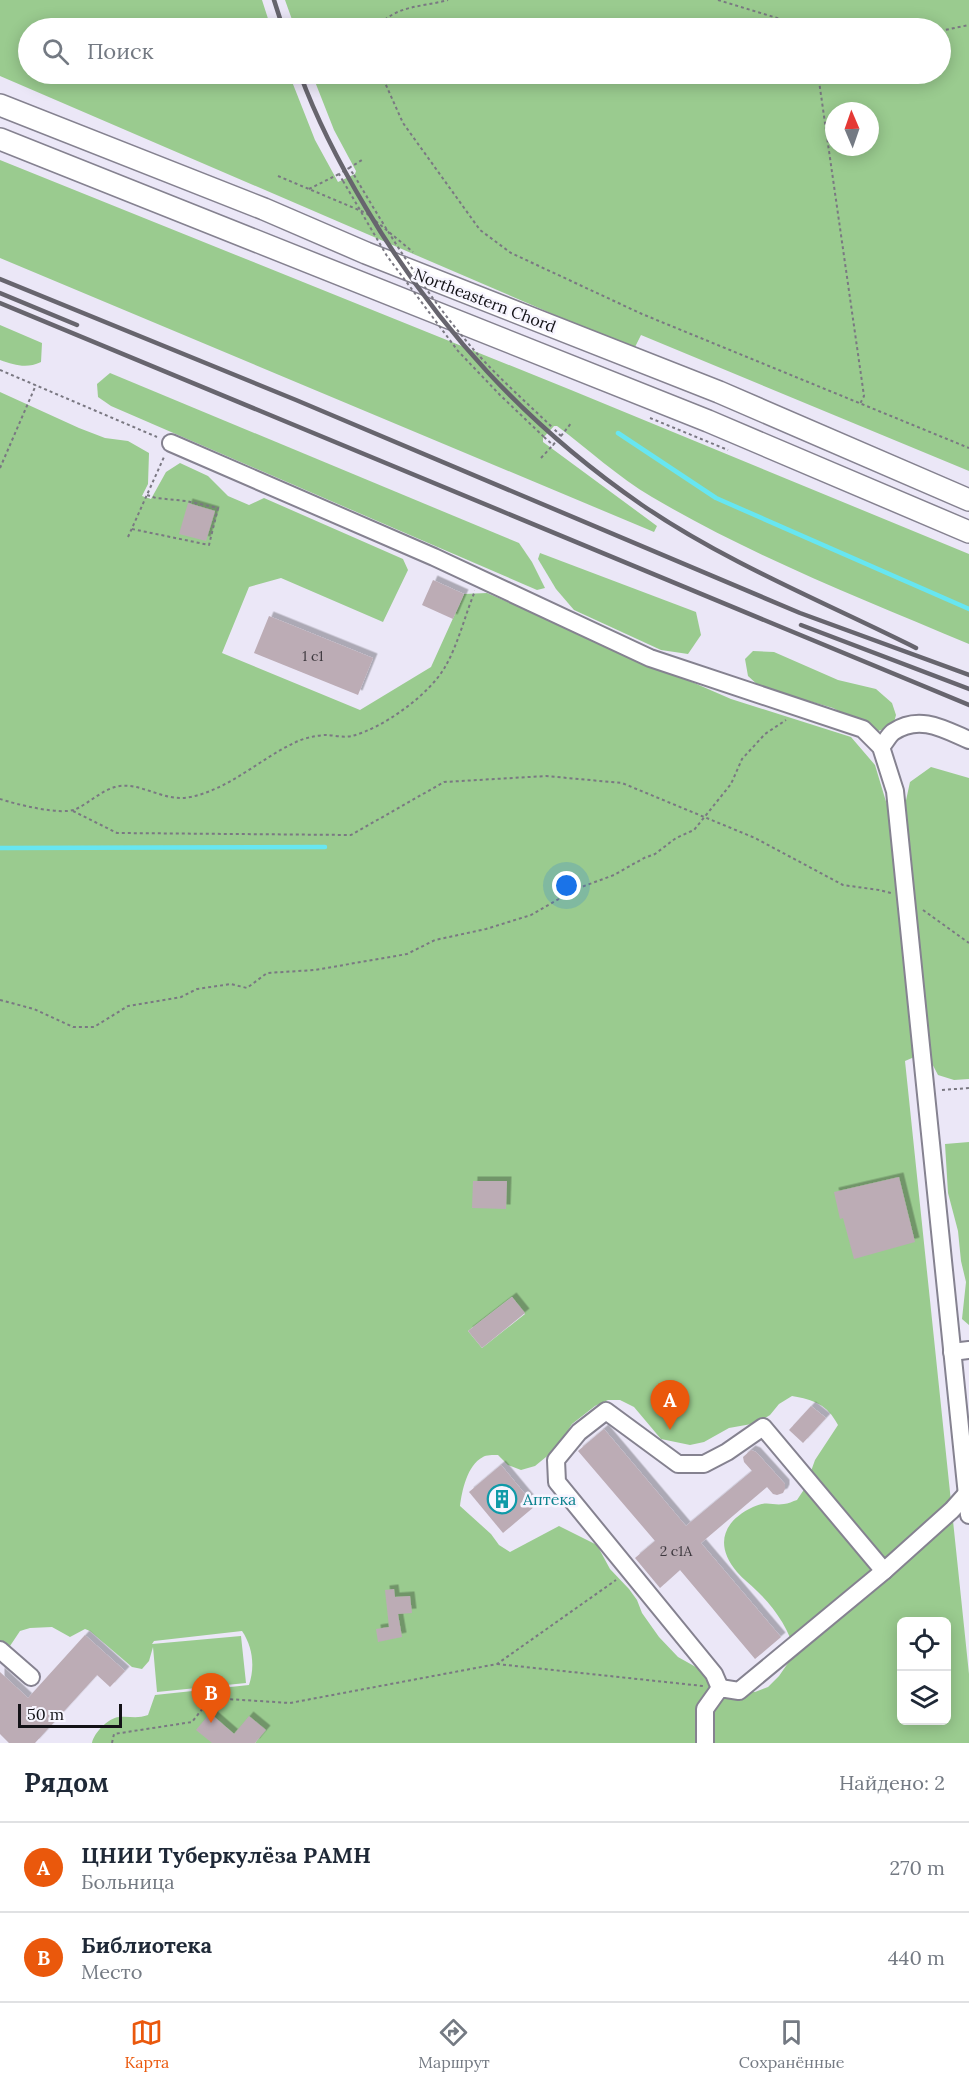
<!DOCTYPE html>
<html lang="ru">
<meta charset="utf-8">
<style>
body{margin:0;font-family:Lora,serif;background:#f2f2f3;color:#1f2937}
.controls{position:absolute;right:18px;bottom:18px;display:grid;overflow:hidden;border-radius:9px;box-shadow:0 3px 15px #0003}
.controls button{width:54px;height:54px;display:grid;place-items:center;padding:0;border:0;border-bottom:2px solid #e0e1e3;background:#fff;color:#1f2937;font:30px sans-serif}
.compass{position:absolute;left:825px;top:102px;width:54px;height:54px;border-radius:50%;background:#fff;box-shadow:0 3px 15px #0003;rotate:358deg}
.scale{position:absolute;left:18px;bottom:15px;width:104px;box-sizing:border-box;padding-left:6px;border:3px solid #131217;border-top:0;font-size:16px;line-height:21px;white-space:nowrap;color:#131217;-webkit-text-stroke:4px #f7f5ff;paint-order:stroke}
.you{position:absolute;left:567px;top:886px;width:21px;height:21px;margin:-15px;border:4px solid #fff;border-radius:50%;background:#1a73e8;box-shadow:0 0 0 9px #1a73e833}
.badge{display:grid;place-items:center;width:39px;height:39px;border-radius:50%;background:#ea580c;color:#fff;font-size:20px;font-weight:700}
.pin{position:absolute;translate:-50% -50px;filter:drop-shadow(0 2px 3px #0008)}
.pin::after{content:'';position:absolute;top:32px;width:21px;height:18px;background:inherit;clip-path:polygon(0 0,100% 0,50% 100%)}
.list{margin:0;padding:0;list-style:none}
h2{display:flex;justify-content:space-between;align-items:center;height:78px;margin:0;padding:0 24px;font-size:26px}
h2 small{font-size:20px;font-weight:400;color:#747a83}
.list li{display:grid;grid-template-columns:39px 1fr auto;gap:18px;align-items:center;box-sizing:border-box;height:90px;padding:0 24px;border-top:2px solid #e0e1e3}
.list b{display:block;font-size:22px;white-space:nowrap}
.list p{margin:0;font-size:20px;white-space:nowrap;color:#747a83}
.list em{font-size:20px;font-style:normal;color:#747a83}
.icon{flex:none;width:33px;height:33px;fill:none;stroke:currentColor;stroke-width:2;stroke-linecap:round;stroke-linejoin:round}
.map{position:relative;flex:none;width:969px;height:1743px;overflow:hidden}
.search{position:absolute;background:#fff;box-shadow:0 3px 15px #0003;left:18px;right:18px;top:18px;height:66px;display:flex;align-items:center;gap:15px;box-sizing:border-box;padding:0 21px;border-radius:33px;color:#747a83;font-size:22px}
.sheet{height:258px;background:#fff}
nav{display:flex;justify-content:space-around;align-items:center;box-sizing:border-box;height:84px;border-top:2px solid #e0e1e3;background:#fff;font-size:16px;color:#747a83}
nav a{display:grid;justify-items:center;gap:3px}
nav .on{color:#ea580c}
.map>svg:first-child{display:block}
.green{fill:#9acb8f;fill-rule:evenodd}
.lines{fill:none;stroke-linecap:round;stroke-linejoin:round}
.stream{stroke:#67e6f1;stroke-width:4.5}
.building{fill:#bcacb5;filter:url(#shadow)}
.minor-casing{stroke:#858290;stroke-width:20}
.major-casing{stroke:#858290;stroke-width:24}
.path{stroke:#7a7882;stroke-width:2;stroke-dasharray:3 3;stroke-linecap:butt}
.minor{stroke:#fff;stroke-width:16}
.major{stroke:#fff;stroke-width:21}
.rail{stroke:#67656e;stroke-width:4.5}
.path-bridge{stroke:#7a7882;stroke-width:2;stroke-dasharray:3 3;stroke-linecap:butt}
.labels{text-anchor:middle;stroke-width:5;stroke-linejoin:round;paint-order:stroke}
.number-label{font-size:14px;fill:#3d383e}
.street-label{font-size:16px;fill:#131217;stroke:#f7f5ff}
.culture-label{font-size:16px;fill:#0d838f;stroke:#f7f5ff;text-anchor:start}
</style>
<div class="map">
<svg width="969" height="1743" viewBox="0 0 969 1743">
<defs>
<filter id="shadow"><feDropShadow dx="4.5" dy="-4.5" stdDeviation="0" flood-color="#0004"/></filter>
</defs>
<rect width="100%" height="100%" fill="#ebe7f7"/>
<g class="green">
<path d="M 0,0 L 262,0 L 271,28 L 28,28 L 28,74 L 289,74 L 315,140 L 338,182 L 355,174 L 356,171 L 334,130 L 312,74 L 940,74 L 940,28 L 295,28 L 285,0 L 969,0 L 969,471 L 641,335 L 634,349 L 0,76 ZM 834,111 L 870,111 L 870,147 L 834,147 Z"/>
<path d="M 0,160 L 571,390 L 969,554 L 969,644 C 862,599 752,556 652,497 C 618,477 588,449 557,426 L 554,426 L 543,438 L 543,442 L 657,526 L 654,532 L 0,258 Z"/>
<path d="M 0,325 L 42,343 L 41,362 C 26,369 15,365 0,360 Z"/>
<path d="M 110,373 L 519,543 L 532,562 L 545,588 L 537,590 L 111,406 L 98,397 L 97,384 Z"/>
<path d="M 0,392 L 79,428 L 105,438 L 128,441 L 149,453 L 148,484 L 142,496 L 151,499 L 166,472 L 180,463 L 208,476 L 228,496 L 249,505 L 264,498 L 403,559 L 408,570 L 383,622 L 281,578 L 249,587 L 222,653 L 360,710 L 431,667 L 464,594 L 487,593 L 731,699 L 851,737 L 875,765 L 887,805 L 905,805 L 910,782 L 931,767 L 969,778 L 969,1079 L 954,1080 L 938,1075 L 926,1052 L 905,1061 L 969,1674 L 969,1743 L 255,1743 L 265,1730 L 234,1734 L 210,1714 L 212,1743 L 92,1743 C 94,1733 108,1718 119,1717 C 130,1716 137,1719 148,1715 L 155,1695 L 249,1685 C 255,1667 253,1647 242,1631 L 154,1641 L 152,1644 L 241,1636 L 246,1683 L 157,1692 L 153,1647 L 149,1661 L 142,1669 L 132,1667 L 90,1631 L 85,1629 L 70,1637 L 52,1627 L 30,1628 L 20,1631 L 8,1649 L 0,1651 ZM 512,1297 L 525,1314 L 482,1348 L 468,1331 ZM 792,1396 C 814,1400 827,1404 838,1425 L 815,1460 L 805,1488 L 797,1500 C 793,1501 788,1504 784,1504 C 772,1506 768,1500 753,1507 C 723,1521 714,1545 737,1572 C 743,1579 750,1584 757,1591 C 774,1607 790,1630 795,1653 L 779,1676 L 768,1687 L 755,1692 L 725,1687 L 703,1671 L 678,1657 L 659,1637 L 642,1613 L 637,1600 L 629,1589 L 610,1569 L 597,1545 L 559,1526 L 510,1552 L 499,1545 L 491,1534 L 460,1506 C 462,1491 467,1465 483,1457 C 486,1455 493,1455 498,1455 L 508,1465 L 521,1470 L 535,1466 L 557,1448 L 572,1424 L 595,1406 L 608,1400 L 620,1400 L 634,1407 L 661,1439 L 690,1445 L 704,1442 L 729,1428 L 757,1423 L 770,1415 L 779,1404 ZM 902,1622 L 946,1622 L 946,1720 L 902,1720 Z"/>
<path d="M 540,553 L 696,612 L 701,635 L 688,654 L 661,650 L 574,610 L 556,589 L 538,559 Z"/>
<path d="M 753,651 L 774,652 L 838,680 L 876,689 L 892,703 L 896,715 L 893,726 L 878,731 L 833,708 L 760,687 L 748,676 L 745,659 Z"/>
<path d="M 969,1142 L 969,1325 L 962,1319 L 966,1282 L 961,1261 L 958,1231 L 948,1193 L 945,1144 Z"/>
</g>
<g class="lines">
<g class="stream">
<path d="M 618,433 L 716,498 L 969,609"/>
<path d="M 0,848 L 325,847"/>
</g>
</g>
<g class="building">
<path d="M 188,503 L 215,511 L 206,541 L 179,534 Z"/>
<path d="M 433,580 L 464,594 L 453,619 L 422,605 Z"/>
<path d="M 269,616 L 373,658 L 358,695 L 254,653 Z"/>
<path d="M 899,1177 L 915,1242 L 854,1259 L 843,1218 L 840,1219 L 834,1192 Z"/>
<path d="M 473,1181 L 507,1181 L 506,1209 L 472,1208 Z"/>
<path d="M 512,1297 L 525,1313 L 482,1348 L 468,1331 Z"/>
<path d="M 811,1406 L 826,1418 L 803,1443 L 789,1430 Z"/>
<path d="M 604,1429 L 686,1526 L 752,1471 L 744,1462 L 743,1457 L 751,1450 L 756,1452 L 785,1484 L 785,1489 L 783,1493 L 777,1495 L 773,1494 L 767,1487 L 701,1543 L 781,1637 L 755,1659 L 680,1570 L 660,1588 L 635,1558 L 655,1541 L 578,1451 Z"/>
<path d="M 501,1465 L 535,1506 L 503,1533 L 469,1492 Z"/>
<path d="M 394,1589 L 395,1597 L 410,1596 L 412,1613 L 398,1614 L 402,1637 L 378,1642 L 376,1629 L 389,1627 L 385,1590 Z"/>
<path d="M 85,1635 L 125,1671 L 110,1687 L 97,1675 L 35,1743 L 9,1743 L 0,1734 L 0,1672 L 28,1698 Z"/>
<path d="M 210,1713 L 234,1734 L 249,1716 L 266,1730 L 255,1743 L 212,1743 L 196,1730 Z"/>
</g>
<g class="lines">
<g class="minor-casing">
<g id="minor">
<path d="M 171,443 L 434,557 L 650,658 L 863,729 L 881,747 L 895,791 L 969,1515"/>
<path d="M 881,747 C 885,743 888,736 893,732 C 919,714 944,729 969,740"/>
<path d="M 952,1352 L 969,1350"/>
<path d="M 0,1650 L 31,1677"/>
<path d="M 720,1688 L 714,1674 L 557,1482 L 556,1460 L 579,1432 L 606,1411 L 678,1464 L 704,1464 L 727,1452 L 763,1427 L 884,1571"/>
<path d="M 705,1743 L 705,1709 L 720,1688 L 739,1691 L 884,1571 L 952,1510 L 969,1491"/>
</g>
</g>
<g class="major-casing">
<g id="major">
<path d="M 0,105 L 264,209 L 366,253 L 719,392 L 969,500"/>
<path d="M 0,139 L 708,421 L 969,532"/>
</g>
</g>
<g class="path">
<path d="M 718,0 L 777,18 L 798,28"/>
<path d="M 376,28 C 398,4 419,8 448,0"/>
<path d="M 940,31 L 969,25"/>
<path d="M 381,74 L 403,123 L 480,230 L 511,253 L 642,314 L 969,448"/>
<path d="M 818,74 L 864,396 L 860,404"/>
<path d="M 349,168 L 362,160"/>
<path d="M 278,176 L 366,213 L 413,252"/>
<path d="M 343,181 L 339,174 L 349,168 L 354,175"/>
<path d="M 309,189 L 339,174"/>
<path d="M 0,370 L 157,437"/>
<path d="M 650,418 L 728,450"/>
<path d="M 561,436 L 572,422"/>
<path d="M 544,437 L 553,445 L 561,436 L 553,428"/>
<path d="M 541,458 L 553,445"/>
<path d="M 0,468 L 36,385"/>
<path d="M 132,529 L 209,545 L 218,508 L 186,501 L 156,498 L 147,495"/>
<path d="M 128,537 L 164,457"/>
<path d="M 0,799 C 15,804 62,816 76,809 C 89,803 101,791 115,787 C 139,780 164,803 190,797 C 228,790 260,759 294,743 C 304,738 314,736 325,735 C 333,735 343,738 352,736 C 383,728 429,695 445,667 C 458,645 465,615 475,591"/>
<path d="M 73,811 L 117,833 L 351,835 L 444,782 L 546,776 L 622,783 L 755,838 L 843,885 L 879,890 L 891,893"/>
<path d="M 923,910 L 969,943"/>
<path d="M 0,1000 L 34,1009 L 73,1027 L 94,1027 L 128,1006 L 181,997 L 197,989 L 231,984 L 247,988 L 267,973 L 315,970 L 407,954 L 435,940 L 486,929 L 531,915 L 576,889 L 614,875 L 644,858 L 655,854 L 676,838 L 694,830 L 731,784 L 742,759 L 765,734 L 786,720"/>
<path d="M 942,1090 L 969,1088"/>
<path d="M 497,1664 L 703,1686"/>
<path d="M 112,1743 L 114,1734 L 192,1722 L 211,1698 L 290,1703 L 497,1664 L 616,1580"/>
</g>
<use href="#minor" class="minor"/>
<use href="#major" class="major"/>
<g class="rail">
<path d="M 274,0 L 283,28"/>
<path d="M 300,74 C 318,123 339,163 366,208 C 437,328 526,425 642,505 C 727,563 824,602 916,648"/>
<path d="M 0,279 L 296,400 L 800,613 L 969,675"/>
<path d="M 0,293 L 77,325"/>
<path d="M 0,303 L 969,705"/>
<path d="M 801,625 L 969,689"/>
</g>
<g class="path-bridge">
<path d="M 354,175 C 388,233 424,291 468,343 C 493,373 524,400 553,428"/>
<path d="M 343,181 L 387,256 L 458,351 L 500,395 L 544,437"/>
</g>
</g>
<defs>
<g id="building-ring" transform="scale(1.5)"><circle r="9.5" fill="#f7f5ff" stroke="#0f9aa8" stroke-width="1.5"/><path d="M-4-6H4V6H1V3H-1V6H-4ZM-2.5-4.3h1.7v1.8h-1.7ZM.8-4.3h1.7v1.8H.8ZM-2.5-1h1.7V.8h-1.7ZM.8-1h1.7V.8H.8Z" fill="#0f9aa8"/></g>
</defs>
<g fill-rule="evenodd">
<use href="#building-ring" x="502" y="1499"/>
</g>
<g class="labels">
<g class="number-label">
<text x="313" y="661">1 с1</text>
<text x="676" y="1556">2 с1А</text>
</g>
<g class="street-label">
<text transform="translate(485 300) rotate(21)" y="6">Northeastern Chord</text>
</g>
<g class="culture-label">
<text x="523" y="1505">Аптека</text>
</g>
</g>
</svg>
<div class="controls">
<button><svg class="icon" aria-label="locate" viewBox="0 0 24 24"><circle cx="12" cy="12" r="6"/><path d="M12 2v4M12 18v4M2 12h4M18 12h4"/></svg></button>
<button><svg class="icon" aria-label="layers" viewBox="0 0 24 24"><path d="M12 4l9 5-9 5-9-5zM3 14l9 5 9-5"/></svg></button>
</div>
<svg class="compass" viewBox="-18 -18 36 36"><path d="M0-13l5 13h-10z" fill="#e53935"/><path d="M0 13l5-13h-10z" fill="#747a83"/></svg>
<div class="scale">50 m</div>
<div class="you"></div>
<div class="pin badge" style="left:670px;top:1430px">A</div>
<div class="pin badge" style="left:211px;top:1723px">B</div>
<div class="search"><svg class="icon" aria-label="search" viewBox="0 0 24 24"><circle cx="10" cy="10" r="6"/><path d="M15 15l6 6"/></svg>Поиск</div>
</div>
<section class="sheet">
<h2>Рядом<small>Найдено: 2</small></h2>
<ul class="list">
<li><span class="badge">A</span><div><b>ЦНИИ Туберкулёза РАМН</b><p>Больница</p></div><em>270 m</em></li>
<li><span class="badge">B</span><div><b>Библиотека</b><p>Место</p></div><em>440 m</em></li>
</ul>
</section>
<nav>
<a class="on"><svg class="icon" aria-label="map" viewBox="0 0 24 24"><path d="M3 6l6-2 6 2 6-2v14l-6 2-6-2-6 2zM9 4v14M15 6v14"/></svg>Карта</a>
<a><svg class="icon" aria-label="directions" viewBox="0 0 24 24"><path d="M12 3l9 9-9 9-9-9zM9 14v-3h6M13 9l2 2-2 2"/></svg>Маршрут</a>
<a><svg class="icon" aria-label="saved" viewBox="0 0 24 24"><path d="M7 4h10v16l-5-4-5 4z"/></svg>Сохранённые</a>
</nav>
